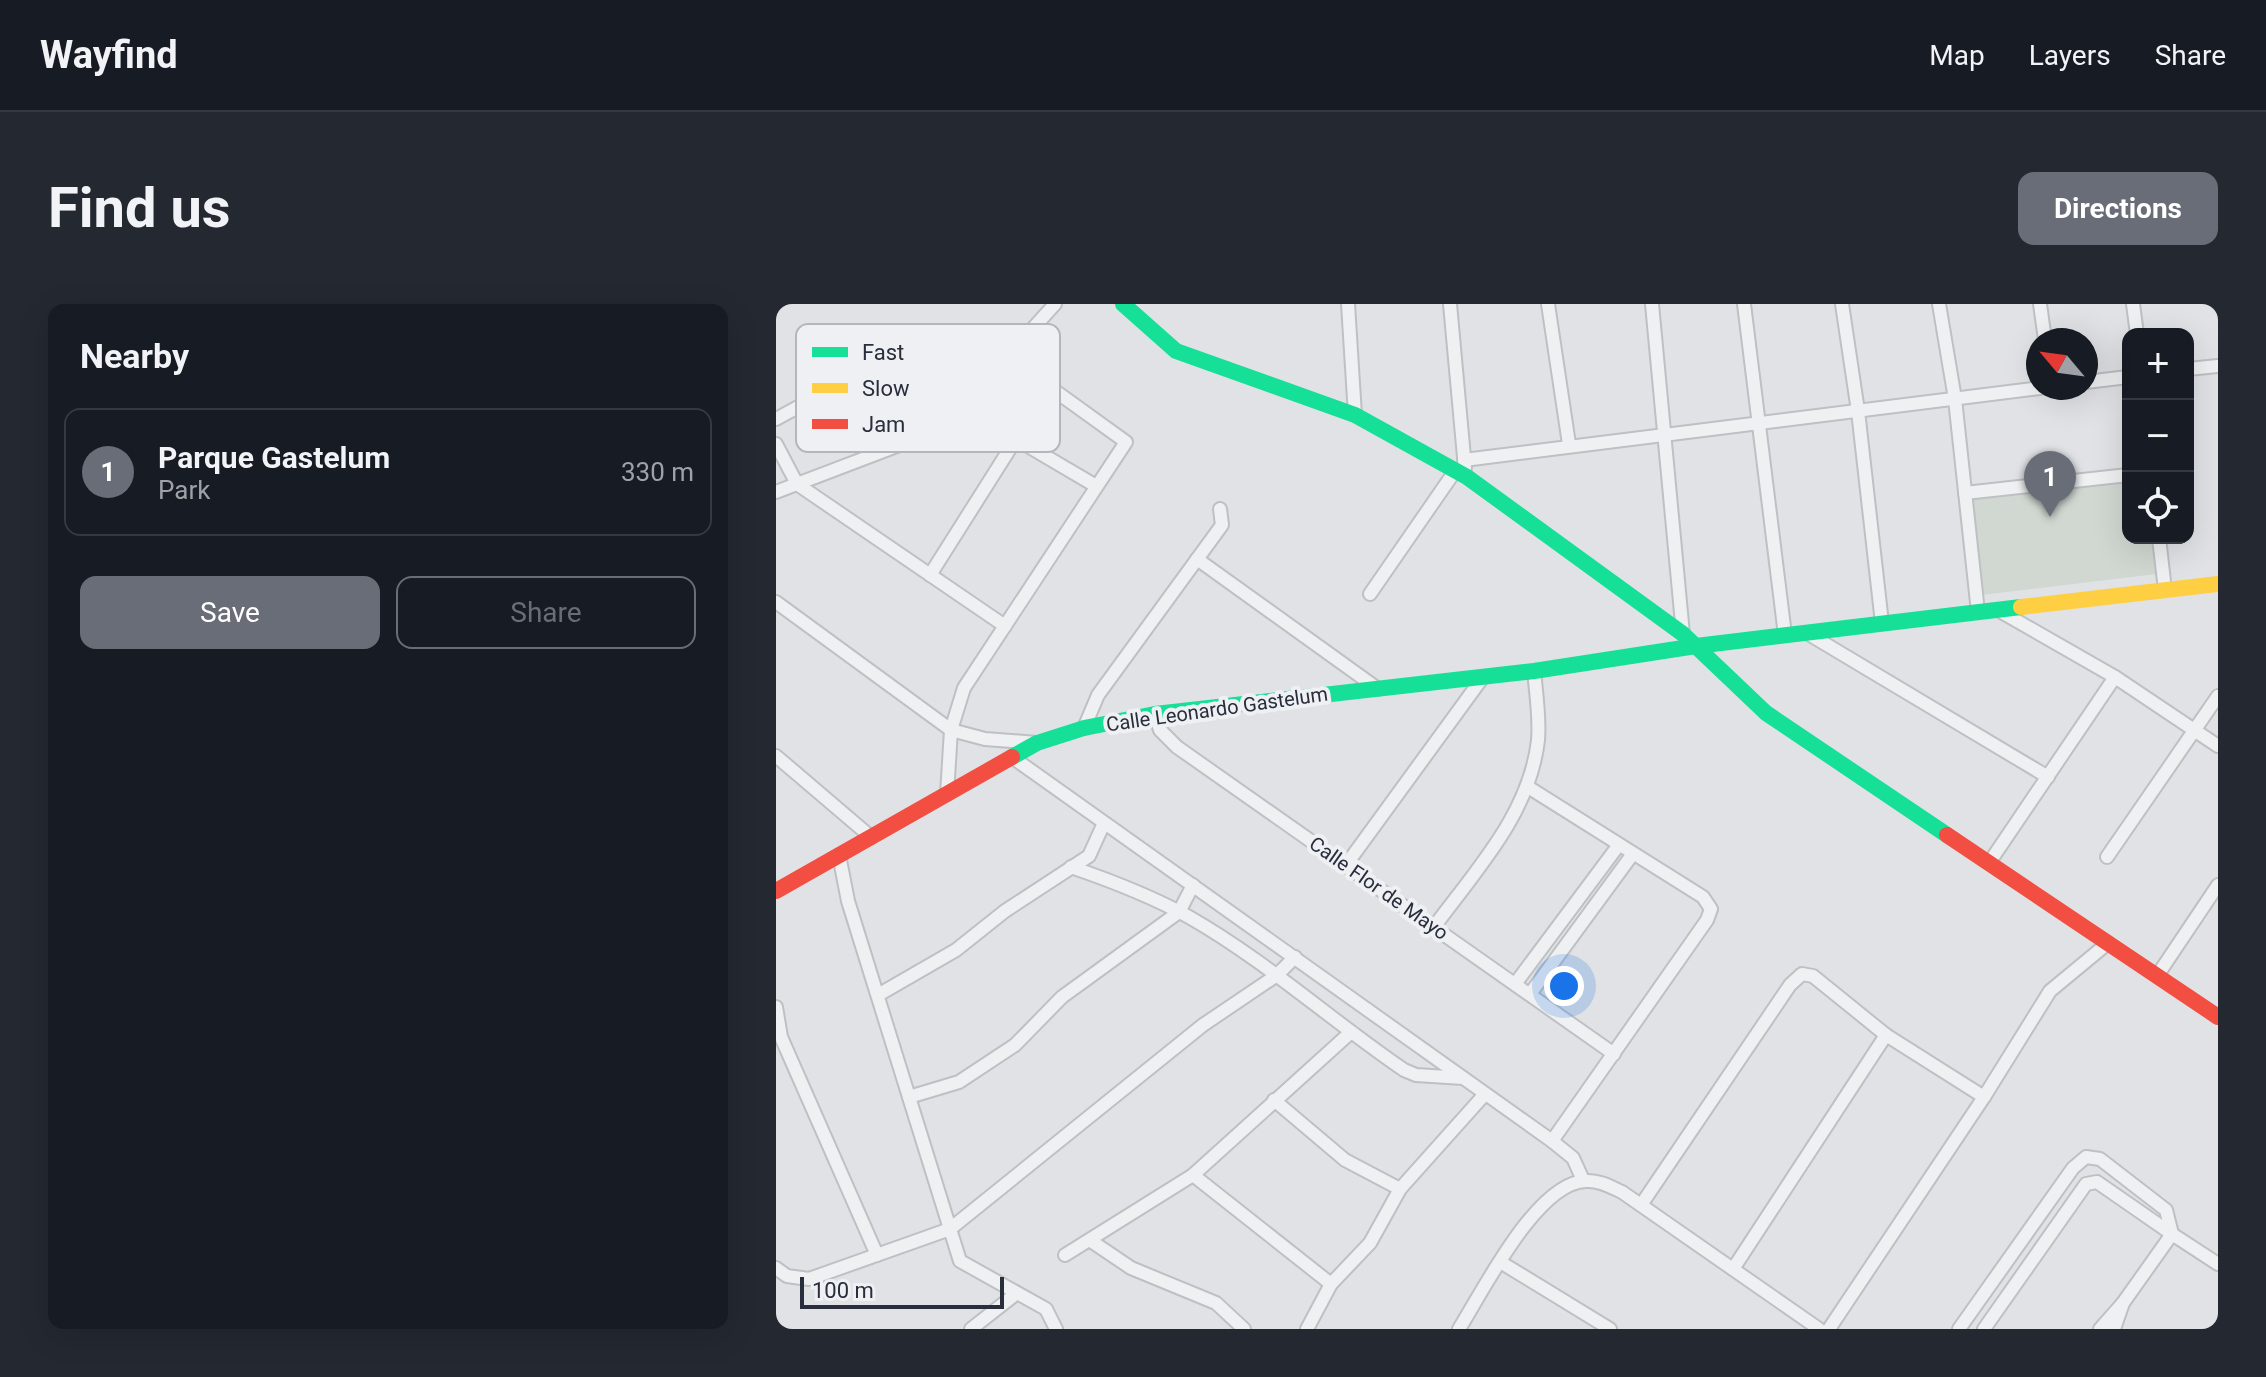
<!DOCTYPE html>
<meta charset="utf-8">
<style>
body{margin:0;font-family:Roboto,sans-serif;background:#242831;color:#f1f3f6}
.controls{position:absolute;right:24px;top:24px;display:grid;overflow:hidden;border-radius:16px;box-shadow:0 8px 32px #0002}
.controls button{width:72px;height:72px;display:grid;place-items:center;padding:0;border:0;border-bottom:2px solid #363941;background:#171b24;color:#f1f3f6;font:40px sans-serif}
.compass{position:absolute;left:1250px;top:24px;width:72px;height:72px;border-radius:50%;background:#171b24;box-shadow:0 8px 32px #0002;rotate:299deg}
.scale{position:absolute;left:24px;bottom:20px;width:204px;box-sizing:border-box;padding-left:8px;border:4px solid #292e3c;border-top:0;font-size:22px;line-height:28px;white-space:nowrap;color:#292e3c;-webkit-text-stroke:6px #eef0f4;paint-order:stroke}
.you{position:absolute;left:788px;top:682px;width:28px;height:28px;margin:-20px;border:6px solid #fff;border-radius:50%;background:#1a73e8;box-shadow:0 0 0 12px #1a73e833}
.badge{display:grid;place-items:center;width:52px;height:52px;border-radius:50%;background:#696d77;color:#fff;font-size:26px;font-weight:700}
.pin{position:absolute;translate:-50% -66px;filter:drop-shadow(0 2px 4px #0008)}
.pin::after{content:'';position:absolute;top:42px;width:28px;height:24px;background:inherit;clip-path:polygon(0 0,100% 0,50% 100%)}
.list{margin:0;padding:0;list-style:none}
h2{display:flex;justify-content:space-between;align-items:center;height:104px;margin:0;padding:0 32px;font-size:34px}
h2 small{font-size:26px;font-weight:400;color:#9ea1a6}
.list li{display:grid;grid-template-columns:52px 1fr auto;gap:24px;align-items:center;box-sizing:border-box;height:128px;margin:0 16px 16px;padding:0 16px;border:2px solid #363941;border-radius:16px}
.list b{display:block;font-size:30px;white-space:nowrap}
.list p{margin:0;font-size:26px;white-space:nowrap;color:#9ea1a6}
.list em{font-size:26px;font-style:normal;color:#9ea1a6}
.actions{display:flex;gap:16px;padding:24px 32px}
.actions a{flex:1;padding:18px 0;border:2px solid #696d77;border-radius:16px;text-align:center;font-size:28px;color:#696d77}
.actions .main{background:#696d77;color:#fff}
.icon{flex:none;width:44px;height:44px;fill:none;stroke:currentColor;stroke-width:2;stroke-linecap:round;stroke-linejoin:round}
.map{position:relative;flex:none;width:1442px;height:1025px;overflow:hidden;border-radius:16px}
header{display:flex;align-items:center;gap:48px;box-sizing:border-box;height:112px;padding:0 40px;background:#171b24;border-bottom:2px solid #363941}
header strong{font-size:38px}
nav{display:flex;gap:44px;margin-inline-start:auto;font-size:28px}
.intro{display:flex;align-items:center;justify-content:space-between;box-sizing:border-box;height:192px;padding:0 48px}
h1{margin:0;font-size:56px}
.button{padding:20px 36px;border-radius:16px;background:#696d77;color:#fff;font-size:28px;font-weight:700}
main{display:flex;gap:48px;padding:0 48px}
aside{flex:1;background:#171b24;border-radius:16px;box-shadow:0 8px 32px #0002}
.map>svg:first-child{display:block}
.green{fill:#d0d8d1}
.lines{fill:none;stroke-linecap:round;stroke-linejoin:round}
.street-casing{stroke:#bec0c3;stroke-width:16}
.street{stroke:#eff0f2;stroke-width:12}
.fast{stroke:#16e098;stroke-width:16}
.slow{stroke:#ffcf43;stroke-width:16}
.jam{stroke:#f24e42;stroke-width:16}
.labels{text-anchor:middle;stroke-width:8;stroke-linejoin:round;paint-order:stroke}
.street-label{font-size:20px;fill:#292e3c;stroke:#eef0f4}
.key{fill:#eef0f4;stroke:#b3b6bd;stroke-width:2}
.key-label{font-size:22px;fill:#292e3c}
</style>
<header>
<strong>Wayfind</strong>
<nav><a>Map</a><a>Layers</a><a>Share</a></nav>
</header>
<div class="intro"><h1>Find us</h1><a class="button">Directions</a></div>
<main>
<aside>
<h2>Nearby<small></small></h2>
<ul class="list">
<li><span class="badge">1</span><div><b>Parque Gastelum</b><p>Park</p></div><em>330 m</em></li>
</ul>
<div class="actions"><a class="main">Save</a><a>Share</a></div>
</aside>
<div class="map">
<svg width="1442" height="1025" viewBox="0 0 1442 1025">
<rect width="100%" height="100%" fill="#e0e2e5"/>
<path class="green" d="M 1352,176 L 1352,234 L 1377,234 L 1380,270 L 1205,291 L 1194,193 Z"/>
<g class="lines">
<g class="street-casing">
<g id="street">
<path d="M 572,0 L 579,111"/>
<path d="M 674,0 L 689,164"/>
<path d="M 772,0 L 793,140"/>
<path d="M 876,0 L 907,330"/>
<path d="M 968,0 L 1009,331"/>
<path d="M 1066,0 L 1082,107 L 1106,319"/>
<path d="M 1163,0 L 1179,95 L 1202,308"/>
<path d="M 1264,0 L 1269,36"/>
<path d="M 1357,0 L 1361,30"/>
<path d="M 1412,65 L 1442,62"/>
<path d="M 213,73 L 279,0"/>
<path d="M 1310,78 L 1352,73"/>
<path d="M 0,115 L 75,74"/>
<path d="M 0,140 L 21,180 L 229,322"/>
<path d="M 688,156 L 1264,84"/>
<path d="M 0,188 L 134,137"/>
<path d="M 1189,189 L 1352,171"/>
<path d="M 1383,234 L 1389,286"/>
<path d="M 421,255 L 602,385"/>
<path d="M 154,271 L 240,135 L 320,182"/>
<path d="M 594,290 L 679,167"/>
<path d="M 0,298 L 175,426 L 209,435 L 261,439"/>
<path d="M 1222,306 L 1339,373 L 1442,442"/>
<path d="M 1031,329 L 1272,473"/>
<path d="M 379,410 L 384,426 L 401,443 L 838,750"/>
<path d="M 308,424 L 322,391 L 446,221 L 444,205"/>
<path d="M 0,452 L 95,533"/>
<path d="M 236,453 L 776,837 L 797,854 L 807,876"/>
<path d="M 752,483 L 927,593 L 935,605 L 931,616 L 776,837"/>
<path d="M 171,490 L 175,426 L 188,384 L 350,138 L 232,53"/>
<path d="M 63,551 L 72,597 L 184,957 L 270,1005 L 280,1025"/>
<path d="M 1331,553 L 1442,392"/>
<path d="M 1213,559 L 1339,373"/>
<path d="M 570,561 L 707,373"/>
<path d="M 295,563 C 336,577 375,592 413,613 C 490,657 556,717 628,766 L 640,771 L 687,774"/>
<path d="M 658,623 C 700,566 754,509 762,436 C 764,414 760,389 758,367"/>
<path d="M 1381,672 L 1442,581"/>
<path d="M 739,680 L 842,542"/>
<path d="M 754,690 L 856,551"/>
<path d="M 102,691 L 180,646 L 229,607 L 313,552 L 328,519"/>
<path d="M 0,703 L 5,733 L 101,951"/>
<path d="M 133,793 L 183,778 L 239,741 L 286,693 L 403,608 L 417,581"/>
<path d="M 498,796 L 569,856 L 624,885"/>
<path d="M 417,871 L 555,980"/>
<path d="M 865,901 L 1014,681 L 1026,670 L 1037,672 L 1110,731 L 1208,793"/>
<path d="M 315,937 L 355,964 L 440,999 L 468,1025"/>
<path d="M 289,951 L 417,871 L 574,729"/>
<path d="M 726,959 L 834,1025"/>
<path d="M 0,964 L 11,972 L 33,975 L 174,925 L 427,721 L 501,671 L 519,653"/>
<path d="M 957,965 L 1110,731"/>
<path d="M 1347,999 L 1396,930 L 1442,960"/>
<path d="M 195,1025 L 241,989"/>
<path d="M 531,1025 L 555,980 L 594,939 L 624,885 L 709,790"/>
<path d="M 683,1025 C 707,987 761,878 810,877 C 823,876 835,883 846,888 L 1043,1025"/>
<path d="M 1053,1025 L 1208,793 L 1274,687 L 1332,639"/>
<path d="M 1183,1025 L 1297,864 L 1310,853 L 1324,855 L 1390,906 L 1396,930 L 1321,878 L 1310,880 L 1208,1025"/>
<path d="M 1324,1025 L 1347,999 L 1338,1025"/>
</g>
</g>
<use href="#street" class="street"/>
<g class="fast">
<path d="M 347,0 L 400,47 L 579,111 L 691,173 L 907,330 L 990,409 L 1171,531"/>
<path d="M 236,453 L 261,439 L 308,424 L 379,410 L 758,367 L 920,342 L 1245,303"/>
</g>
<path class="slow" d="M 1245,303 L 1442,280"/>
<g class="jam">
<path d="M 1171,531 L 1442,713"/>
<path d="M 0,587 L 236,453"/>
</g>
</g>
<g class="labels">
<g class="street-label">
<text transform="translate(441 405) rotate(-8)" y="7">Calle Leonardo Gastelum</text>
<text transform="translate(603 584) rotate(35)" y="7">Calle Flor de Mayo</text>
</g>
</g>
<rect x="20" y="20" width="264" height="128" rx="12" class="key"/>
<rect x="36" y="43" width="36" height="10" fill="#16e098"/>
<rect x="36" y="79" width="36" height="10" fill="#ffcf43"/>
<rect x="36" y="115" width="36" height="10" fill="#f24e42"/>
<g class="key-label">
<text x="86" y="56">Fast</text>
<text x="86" y="92">Slow</text>
<text x="86" y="128">Jam</text>
</g>
</svg>
<div class="controls">
<button>+</button>
<button>−</button>
<button><svg class="icon" aria-label="locate" viewBox="0 0 24 24"><circle cx="12" cy="12" r="6"/><path d="M12 2v4M12 18v4M2 12h4M18 12h4"/></svg></button>
</div>
<svg class="compass" viewBox="-18 -18 36 36"><path d="M0-13l5 13h-10z" fill="#e53935"/><path d="M0 13l5-13h-10z" fill="#9ea1a6"/></svg>
<div class="scale">100 m</div>
<div class="you"></div>
<div class="pin badge" style="left:1274px;top:213px">1</div>
</div>
</main>
